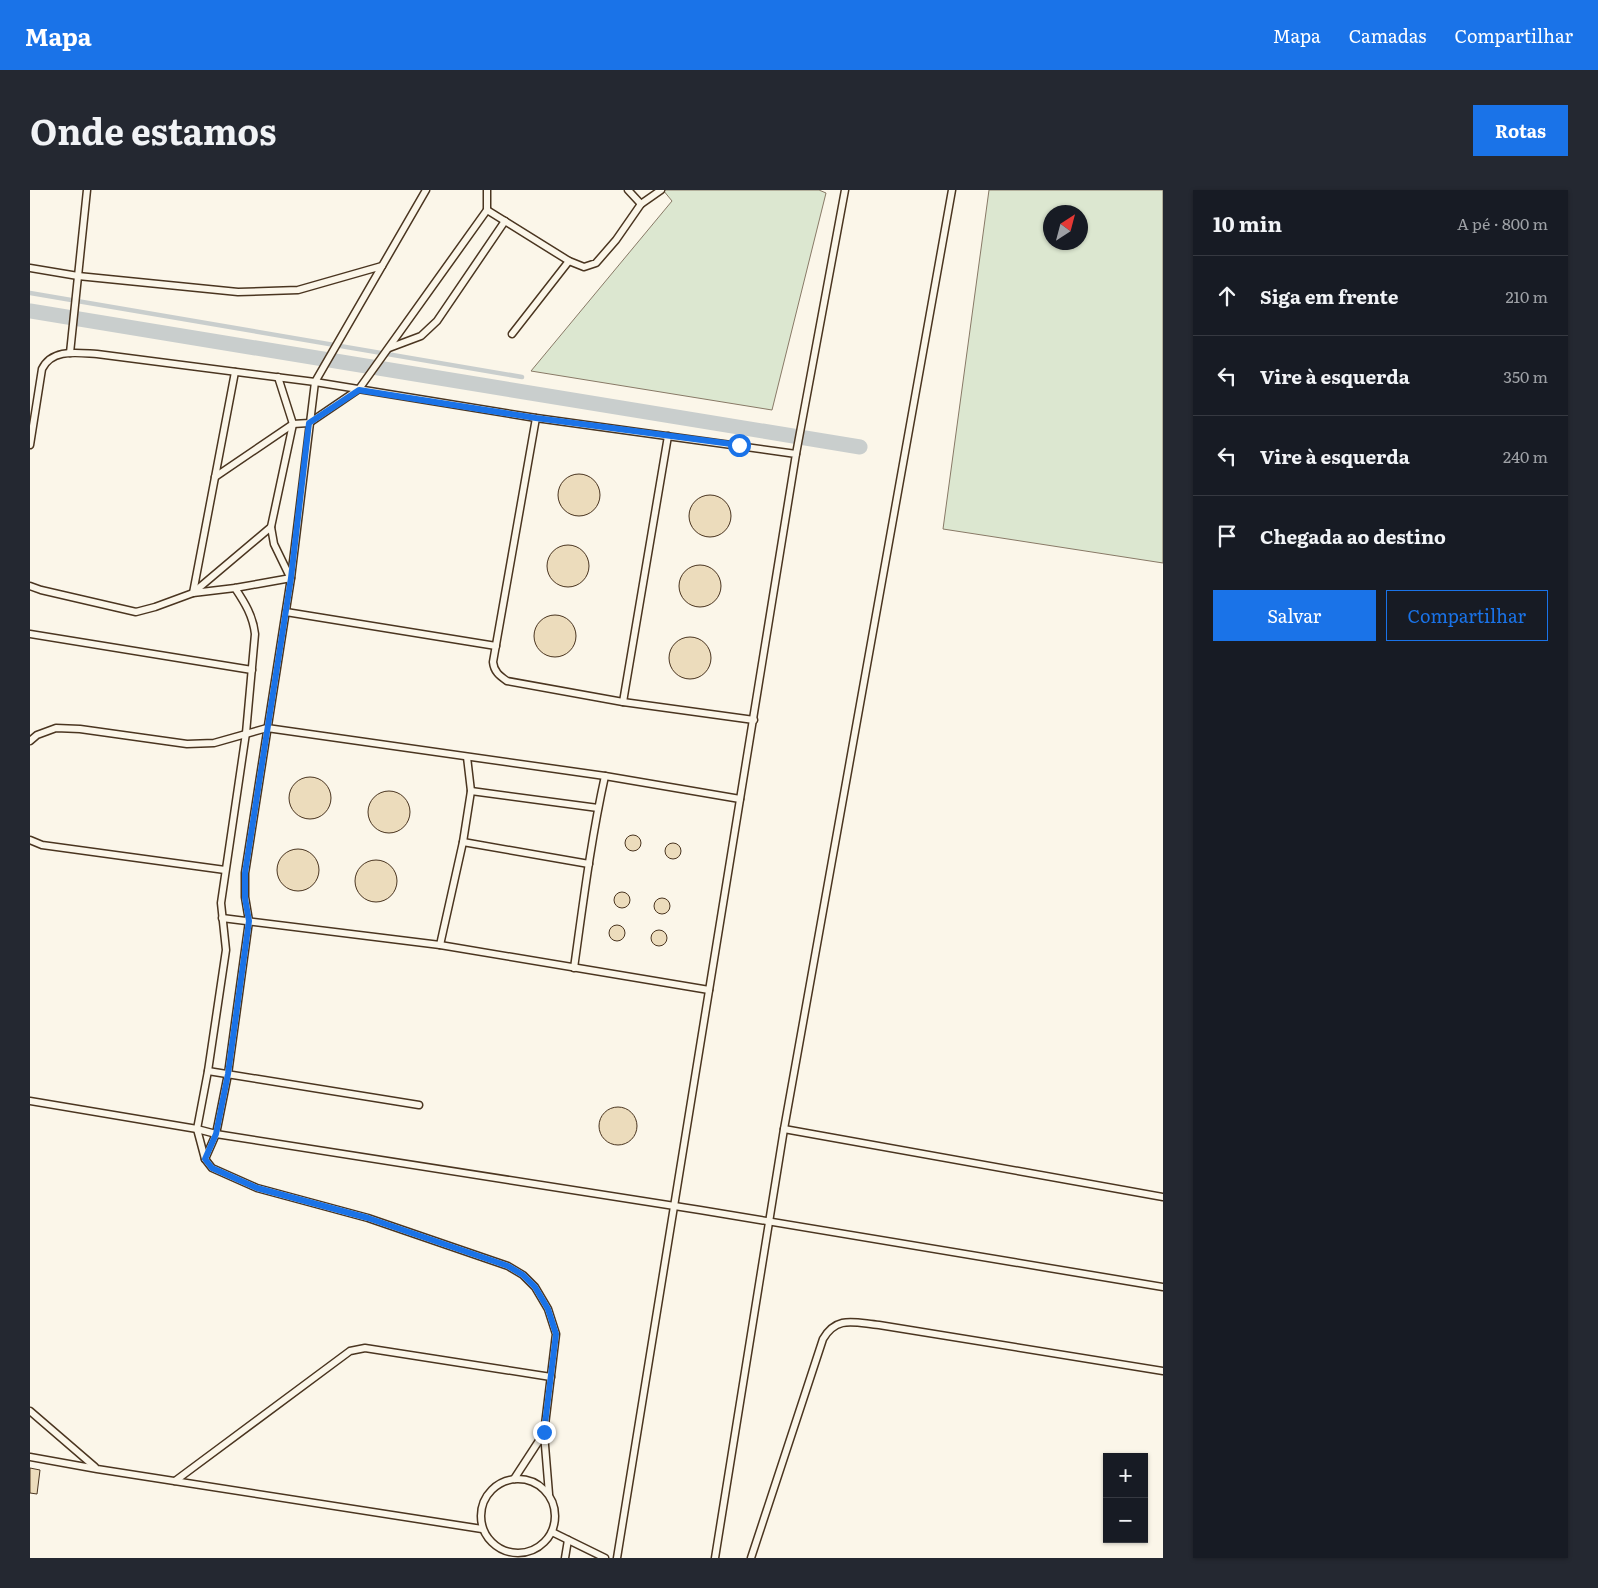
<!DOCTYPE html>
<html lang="pt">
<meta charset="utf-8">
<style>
body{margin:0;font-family:Literata,serif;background:#242831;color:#f1f3f6}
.controls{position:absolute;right:15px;bottom:15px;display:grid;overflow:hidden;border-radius:0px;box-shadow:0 1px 4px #0004}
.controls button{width:45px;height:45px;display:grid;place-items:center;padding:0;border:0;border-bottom:1px solid #363941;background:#171b24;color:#f1f3f6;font:25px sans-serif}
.compass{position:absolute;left:1013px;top:15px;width:45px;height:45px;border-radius:50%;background:#171b24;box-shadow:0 1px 4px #0004;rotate:36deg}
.stop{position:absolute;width:15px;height:15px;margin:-11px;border:4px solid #1a73e8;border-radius:50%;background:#fff}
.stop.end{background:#1a73e8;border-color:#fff;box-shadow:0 1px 5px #0008}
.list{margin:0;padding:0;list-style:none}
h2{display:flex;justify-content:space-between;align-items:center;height:65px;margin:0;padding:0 20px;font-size:21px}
h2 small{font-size:16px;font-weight:400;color:#9ea1a6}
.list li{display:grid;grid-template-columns:32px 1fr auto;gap:15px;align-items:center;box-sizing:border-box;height:80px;padding:0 20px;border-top:1px solid #363941}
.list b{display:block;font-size:19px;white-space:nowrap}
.list em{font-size:16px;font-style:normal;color:#9ea1a6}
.actions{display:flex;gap:10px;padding:15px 20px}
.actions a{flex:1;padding:11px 0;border:1px solid #1a73e8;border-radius:0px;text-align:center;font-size:18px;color:#1a73e8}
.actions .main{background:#1a73e8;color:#fff}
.icon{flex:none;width:28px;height:28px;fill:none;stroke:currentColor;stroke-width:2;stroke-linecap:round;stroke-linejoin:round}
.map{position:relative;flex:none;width:1133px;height:1368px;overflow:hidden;border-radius:0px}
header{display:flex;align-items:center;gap:30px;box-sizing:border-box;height:70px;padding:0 25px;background:#1a73e8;color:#fff}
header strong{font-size:24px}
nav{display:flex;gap:28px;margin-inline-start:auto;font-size:18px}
.intro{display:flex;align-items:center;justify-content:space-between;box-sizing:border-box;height:120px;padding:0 30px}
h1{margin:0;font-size:35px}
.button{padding:12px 22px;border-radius:0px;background:#1a73e8;color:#fff;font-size:18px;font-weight:700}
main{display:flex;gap:30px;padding:0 30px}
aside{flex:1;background:#171b24;border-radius:0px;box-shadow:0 1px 4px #0004}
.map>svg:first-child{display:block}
.green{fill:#dce7d0;stroke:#887966;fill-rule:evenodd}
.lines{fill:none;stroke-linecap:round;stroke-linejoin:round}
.stream{stroke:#c9cecd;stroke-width:4.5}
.canal{stroke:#c9cecd;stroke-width:15}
.building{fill:#ecdcbc;stroke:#4a3520}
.lane-casing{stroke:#4a3520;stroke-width:9}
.lane{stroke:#fbf6e9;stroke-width:6}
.route{stroke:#1a73e8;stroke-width:6}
</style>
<header>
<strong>Mapa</strong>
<nav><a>Mapa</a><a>Camadas</a><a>Compartilhar</a></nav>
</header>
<div class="intro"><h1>Onde estamos</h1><a class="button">Rotas</a></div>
<main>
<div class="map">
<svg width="1133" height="1368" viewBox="0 0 1133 1368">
<rect width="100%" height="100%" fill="#fbf6e9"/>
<g class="green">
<path d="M 633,0 L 789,0 L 796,3 L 742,220 L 501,181 L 642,11 Z"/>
<path d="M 959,0 L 1133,0 L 1133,373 L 913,339 ZM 1021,22 L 1050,22 L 1050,52 L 1021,52 Z"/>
</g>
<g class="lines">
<path class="stream" d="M 0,103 L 492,187"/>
<path class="canal" d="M 0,121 L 830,257"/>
</g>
<g class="building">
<circle cx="549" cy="305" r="21"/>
<circle cx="680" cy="326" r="21"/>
<circle cx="538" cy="376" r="21"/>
<circle cx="670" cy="396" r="21"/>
<circle cx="525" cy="446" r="21"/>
<circle cx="660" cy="468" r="21"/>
<circle cx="280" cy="608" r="21"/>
<circle cx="359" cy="622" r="21"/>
<circle cx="603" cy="653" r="8"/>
<circle cx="643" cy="661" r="8"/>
<circle cx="268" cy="680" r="21"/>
<circle cx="346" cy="691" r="21"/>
<circle cx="592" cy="710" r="8"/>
<circle cx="632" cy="716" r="8"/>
<circle cx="587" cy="743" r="8"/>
<circle cx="629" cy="748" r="8"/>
<circle cx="588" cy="936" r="19"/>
<path d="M 0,1278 L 10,1280 L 7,1304 L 0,1303 Z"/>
</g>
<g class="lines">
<g class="lane-casing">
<g id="lane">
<path d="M 611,14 L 631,0"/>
<path d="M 457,20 L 539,71 L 554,77 L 566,73 L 586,50 L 611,14 L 598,0"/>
<path d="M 0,78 L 48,86 L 208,102 L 268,100 L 352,76"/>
<path d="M 482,144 L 539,71"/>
<path d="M 359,158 L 391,146 L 407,131 L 475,31"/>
<path d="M 40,163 L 57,0"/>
<path d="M 506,228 L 463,472 C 464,482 470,486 477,491 L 593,512 L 724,530"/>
<path d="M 0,255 L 12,179 C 22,158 48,163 67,164 L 285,192 L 506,228 L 766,264 L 587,1368"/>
<path d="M 766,264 L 815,0"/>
<path d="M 185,287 L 263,234 L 279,233 L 329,199 L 457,20 L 457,0"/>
<path d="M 241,337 L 244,354 L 260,387"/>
<path d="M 0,396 L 11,400 L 106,422 L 125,417 L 163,403 L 205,398 L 261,388"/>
<path d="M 205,398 C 215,413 223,426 225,444 L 216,543 L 191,713 L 196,760 L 178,881 L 167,939 L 175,969 L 182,978 L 227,998 L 338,1028 L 478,1076 L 493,1085 L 505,1097 L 518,1119 L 526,1144 L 514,1243 L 519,1304"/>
<path d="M 164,402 L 241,337 L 263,234 L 248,187"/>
<path d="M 163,403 L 205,182"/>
<path d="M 256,422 L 466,456"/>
<path d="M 0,444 L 222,480"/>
<path d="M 593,512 L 638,246"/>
<path d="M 0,551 L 7,545 L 26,538 L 50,539 L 157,554 L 184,553 L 237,538 L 575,586 L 710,609"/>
<path d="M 441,601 L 568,618"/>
<path d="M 0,650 L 12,655 L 195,680"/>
<path d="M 433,652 L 559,674"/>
<path d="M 192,728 L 410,755 L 679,800"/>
<path d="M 410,755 L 433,652 L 441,601 L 437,567"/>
<path d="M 544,778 C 553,714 561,649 575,586"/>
<path d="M 178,881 L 389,915"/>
<path d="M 0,911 L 167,939 L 186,944 L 670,1020 L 1133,1097"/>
<path d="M 754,939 L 1133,1007"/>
<path d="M 175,969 L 186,944 L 198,884 L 219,731 L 215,707 L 215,683 L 261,388 L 285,192 L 396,0"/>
<path d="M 0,1221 L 65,1277"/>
<path d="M 0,1267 L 67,1279 L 452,1339"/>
<circle cx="488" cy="1326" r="37"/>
<path d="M 484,1289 L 514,1243"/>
<path d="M 145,1291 L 320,1161 L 335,1158 L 521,1187"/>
<path d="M 522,1342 L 575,1368"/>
<path d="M 535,1368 L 538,1350"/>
<path d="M 685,1368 L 754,939 L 922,0"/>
<path d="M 721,1368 L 793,1149 C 807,1125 825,1133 849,1135 L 1133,1181"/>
</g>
</g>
<use href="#lane" class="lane"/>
</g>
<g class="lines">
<path class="route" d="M 514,1242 L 526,1144 L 518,1119 L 505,1097 L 493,1085 L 478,1076 L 338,1028 L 227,998 L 182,978 L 175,969 L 186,944 L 198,884 L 219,731 L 215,708 L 215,683 L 261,388 L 279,233 L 329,200 L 506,228 L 709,255"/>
</g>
</svg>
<div class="controls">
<button>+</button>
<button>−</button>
</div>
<svg class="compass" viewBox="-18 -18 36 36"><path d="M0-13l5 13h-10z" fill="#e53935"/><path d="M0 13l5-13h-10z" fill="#9ea1a6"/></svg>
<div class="stop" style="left:709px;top:255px"></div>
<div class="stop end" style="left:514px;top:1242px"></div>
</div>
<aside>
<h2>10 min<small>A pé · 800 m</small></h2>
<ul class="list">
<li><svg class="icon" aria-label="ahead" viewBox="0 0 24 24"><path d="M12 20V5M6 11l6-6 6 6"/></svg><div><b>Siga em frente</b></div><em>210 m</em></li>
<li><svg class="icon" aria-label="left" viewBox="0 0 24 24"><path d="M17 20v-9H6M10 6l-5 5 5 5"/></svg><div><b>Vire à esquerda</b></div><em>350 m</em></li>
<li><svg class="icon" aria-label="left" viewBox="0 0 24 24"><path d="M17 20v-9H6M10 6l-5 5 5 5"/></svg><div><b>Vire à esquerda</b></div><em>240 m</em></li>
<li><svg class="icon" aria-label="arrive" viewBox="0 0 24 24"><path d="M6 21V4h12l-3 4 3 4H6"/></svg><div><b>Chegada ao destino</b></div></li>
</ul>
<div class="actions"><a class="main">Salvar</a><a>Compartilhar</a></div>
</aside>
</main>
